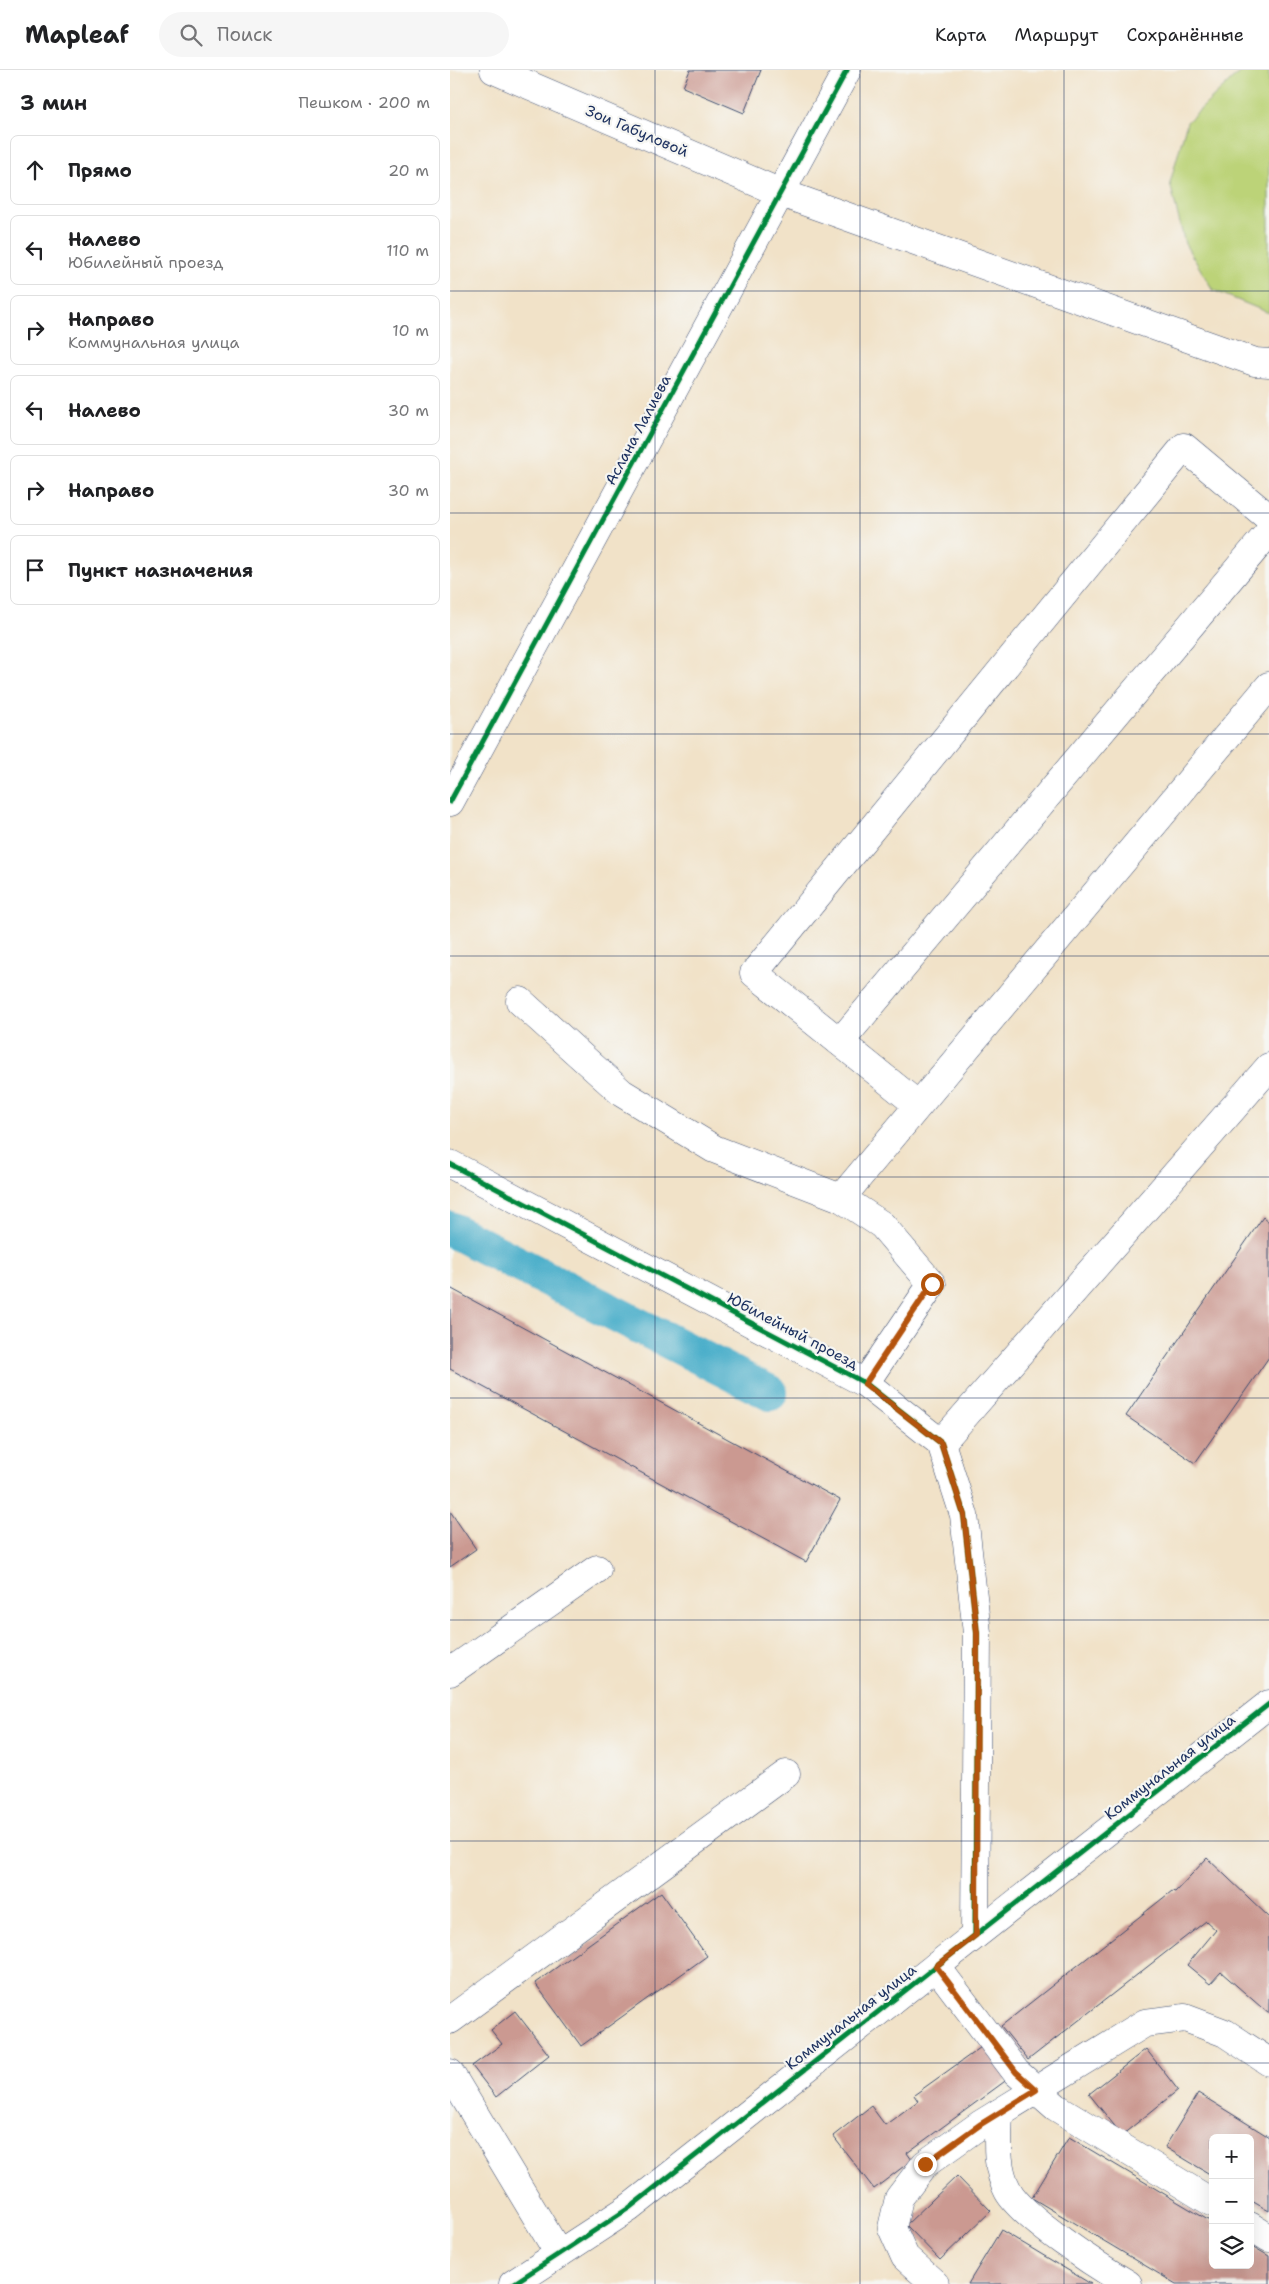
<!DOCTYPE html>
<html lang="ru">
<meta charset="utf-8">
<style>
body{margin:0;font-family:"Shantell Sans",sans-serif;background:#f6f6f6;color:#202124}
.controls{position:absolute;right:15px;bottom:15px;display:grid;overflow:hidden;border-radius:8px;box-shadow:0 5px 20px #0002}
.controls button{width:45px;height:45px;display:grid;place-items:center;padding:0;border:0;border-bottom:1px solid #e0e0e0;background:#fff;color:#202124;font:25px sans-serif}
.stop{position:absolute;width:15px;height:15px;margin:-11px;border:4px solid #b45309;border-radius:50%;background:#fff}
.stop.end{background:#b45309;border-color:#fff;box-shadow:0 1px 5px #0008}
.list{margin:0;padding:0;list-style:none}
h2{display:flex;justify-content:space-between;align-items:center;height:65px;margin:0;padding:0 20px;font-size:21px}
h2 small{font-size:16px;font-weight:400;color:#757577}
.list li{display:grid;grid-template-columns:32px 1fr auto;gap:15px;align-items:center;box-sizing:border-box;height:70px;margin:0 10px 10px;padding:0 10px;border:1px solid #e0e0e0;border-radius:8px}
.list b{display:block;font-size:19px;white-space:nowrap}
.list p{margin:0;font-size:16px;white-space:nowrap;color:#757577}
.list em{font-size:16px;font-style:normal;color:#757577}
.icon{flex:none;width:28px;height:28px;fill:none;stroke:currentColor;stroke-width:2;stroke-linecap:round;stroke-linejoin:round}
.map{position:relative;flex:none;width:819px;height:2214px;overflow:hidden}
header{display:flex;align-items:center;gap:30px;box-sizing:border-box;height:70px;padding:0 25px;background:#fff;border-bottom:1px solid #e0e0e0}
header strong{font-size:24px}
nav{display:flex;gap:28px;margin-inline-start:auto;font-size:18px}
.search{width:350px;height:45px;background:#f6f6f6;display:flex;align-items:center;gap:12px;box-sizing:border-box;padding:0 18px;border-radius:28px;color:#757577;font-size:19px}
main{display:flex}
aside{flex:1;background:#fff}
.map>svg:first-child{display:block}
.green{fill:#bcd378;stroke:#6c816b}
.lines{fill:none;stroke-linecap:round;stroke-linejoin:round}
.canal{stroke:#4bafca;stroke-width:36}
.building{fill:#cb9991}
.minor-casing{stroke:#3b4a6e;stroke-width:29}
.minor{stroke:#fff;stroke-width:28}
.cycleway-casing{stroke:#f6f6f2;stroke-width:8}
.cycleway{stroke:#00873e;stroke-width:5}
.route{stroke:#b45309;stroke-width:6}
.grid{fill:none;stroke:#1b2f5e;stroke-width:1;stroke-opacity:0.55}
.labels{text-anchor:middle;stroke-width:4.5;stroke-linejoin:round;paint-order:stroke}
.street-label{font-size:15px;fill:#1b2f5e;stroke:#f6f6f2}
</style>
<header>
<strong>Mapleaf</strong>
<div class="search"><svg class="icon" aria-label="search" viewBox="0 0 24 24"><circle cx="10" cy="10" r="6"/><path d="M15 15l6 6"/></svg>Поиск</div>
<nav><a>Карта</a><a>Маршрут</a><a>Сохранённые</a></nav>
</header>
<main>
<aside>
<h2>3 мин<small>Пешком · 200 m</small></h2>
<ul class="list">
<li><svg class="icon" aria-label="ahead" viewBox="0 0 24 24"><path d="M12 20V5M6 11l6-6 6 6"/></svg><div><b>Прямо</b></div><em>20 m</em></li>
<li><svg class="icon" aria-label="left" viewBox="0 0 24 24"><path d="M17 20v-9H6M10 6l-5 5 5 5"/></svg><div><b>Налево</b><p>Юбилейный проезд</p></div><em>110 m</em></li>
<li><svg class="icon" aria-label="right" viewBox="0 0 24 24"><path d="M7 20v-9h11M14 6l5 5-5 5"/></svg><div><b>Направо</b><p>Коммунальная улица</p></div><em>10 m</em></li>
<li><svg class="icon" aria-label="left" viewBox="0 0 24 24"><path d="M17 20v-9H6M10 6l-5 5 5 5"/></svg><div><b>Налево</b></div><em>30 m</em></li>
<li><svg class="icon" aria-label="right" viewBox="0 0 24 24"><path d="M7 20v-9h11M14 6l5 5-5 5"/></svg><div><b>Направо</b></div><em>30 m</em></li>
<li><svg class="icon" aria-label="arrive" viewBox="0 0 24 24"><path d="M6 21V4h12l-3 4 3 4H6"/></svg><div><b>Пункт назначения</b></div></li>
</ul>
</aside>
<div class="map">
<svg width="819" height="2214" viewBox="0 0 819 2214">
<rect width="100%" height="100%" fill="#f6f6f2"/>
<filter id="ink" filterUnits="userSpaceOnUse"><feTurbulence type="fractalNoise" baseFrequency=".02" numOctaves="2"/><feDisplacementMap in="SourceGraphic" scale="10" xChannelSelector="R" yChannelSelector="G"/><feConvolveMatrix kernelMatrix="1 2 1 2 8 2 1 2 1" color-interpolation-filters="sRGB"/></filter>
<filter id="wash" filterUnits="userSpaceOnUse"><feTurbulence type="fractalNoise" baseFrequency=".0096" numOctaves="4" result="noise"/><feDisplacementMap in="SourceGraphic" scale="20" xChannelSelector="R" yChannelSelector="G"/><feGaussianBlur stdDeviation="1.12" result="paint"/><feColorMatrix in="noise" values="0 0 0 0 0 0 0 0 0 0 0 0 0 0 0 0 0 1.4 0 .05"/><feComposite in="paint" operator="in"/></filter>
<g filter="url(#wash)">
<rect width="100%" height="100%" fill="#f1e2c8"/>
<path class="green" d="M 792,0 L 819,0 L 819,243 L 763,220 L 735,174 L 720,113 L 737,52 Z"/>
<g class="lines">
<path class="canal" d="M 0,1159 L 320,1323"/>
</g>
<g id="blocks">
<g class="building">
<path d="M 240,0 L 311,0 L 294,43 L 233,17 Z"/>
<path d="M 813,1147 L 819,1152 L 819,1287 L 745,1393 L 676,1346 Z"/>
<path d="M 0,1218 L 390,1430 L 356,1492 L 0,1299 Z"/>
<path d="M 0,1441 L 26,1479 L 0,1497 Z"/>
<path d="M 757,1788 L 819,1847 L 819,1944 L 771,1902 L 760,1914 L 737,1895 L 766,1860 L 756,1851 L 578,1990 L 551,1956 L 722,1821 L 725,1822 Z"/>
<path d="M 211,1822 L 257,1886 L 131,1976 L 85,1913 Z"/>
<path d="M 65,1941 L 99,1985 L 46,2027 L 22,1996 L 52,1974 L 41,1960 Z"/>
<path d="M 534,1975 L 558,2009 L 457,2083 L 462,2090 L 424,2119 L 383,2066 L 421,2036 L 435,2055 L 468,2031 L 464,2025 Z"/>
<path d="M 696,1979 L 728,2020 L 672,2065 L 639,2024 Z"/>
<path d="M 748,2023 L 819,2067 L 819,2141 L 800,2130 L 800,2068 L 763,2068 L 763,2106 L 715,2077 Z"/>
<path d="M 619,2067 L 763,2153 L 763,2195 L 800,2195 L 800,2175 L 819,2186 L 819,2214 L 726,2214 L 582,2128 Z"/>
<path d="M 507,2106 L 541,2141 L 490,2190 L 456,2155 Z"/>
<path d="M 551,2160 L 641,2214 L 518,2214 Z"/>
</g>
</g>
</g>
<g filter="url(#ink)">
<use href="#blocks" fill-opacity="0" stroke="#3b4a6e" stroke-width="1"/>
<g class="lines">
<g class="minor-casing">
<g id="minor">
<path d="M 44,0 L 331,123 L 805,292 L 819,293"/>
<path d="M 0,732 L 397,0"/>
<path d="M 70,931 L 172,1023 L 264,1079 L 391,1128"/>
<path d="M 390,972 L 819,462"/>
<path d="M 468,1035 L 304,903 L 734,377 L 819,448"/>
<path d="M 0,1094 L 415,1313 L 491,1373 L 514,1445 L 527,1563 L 525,1865"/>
<path d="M 415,1313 L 482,1214 L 432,1155 L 391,1128 L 819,616"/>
<path d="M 491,1373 L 819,997"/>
<path d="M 0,1602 L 147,1499"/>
<path d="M 486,1896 L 566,2002 L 606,2037 L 763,2133"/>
<path d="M 0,1950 L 336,1704"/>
<path d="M 0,2003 L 109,2184"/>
<path d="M 549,2043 C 548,2069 545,2097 558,2121 C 573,2148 649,2197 678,2214"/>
<path d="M 800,2156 L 819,2168"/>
<path d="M 63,2214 L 179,2138 L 819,1634"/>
<path d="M 485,2214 L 455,2187 L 442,2158 L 449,2128 L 475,2094 L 531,2054 L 695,1953 L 735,1948 L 775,1963 L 819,1992"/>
</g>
</g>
<use href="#minor" class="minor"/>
<g class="cycleway-casing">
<g id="cycleway">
<path d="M 0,732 L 397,0"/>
<path d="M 0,1094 L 415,1313 L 491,1373 L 514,1445 L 527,1563 L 525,1865"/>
<path d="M 63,2214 L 179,2138 L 819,1634"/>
</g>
</g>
<use href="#cycleway" class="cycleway"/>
</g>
</g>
<g class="lines" filter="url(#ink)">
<path class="route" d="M 475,2094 L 531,2054 L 586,2020 L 566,2002 L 486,1896 L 526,1865 L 527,1563 L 514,1445 L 491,1373 L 415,1314 L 482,1214"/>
</g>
<path class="grid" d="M 205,0 L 205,2214M 410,0 L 410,2214M 614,0 L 614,2214M 0,221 L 819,221M 0,443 L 819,443M 0,664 L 819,664M 0,886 L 819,886M 0,1107 L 819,1107M 0,1328 L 819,1328M 0,1550 L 819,1550M 0,1771 L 819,1771M 0,1993 L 819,1993"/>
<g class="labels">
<g class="street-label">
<text transform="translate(187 61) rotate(23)" y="5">Зои Габуловой</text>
<text transform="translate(188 360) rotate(-62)" y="5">Аслана Лалиева</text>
<text transform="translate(343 1261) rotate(28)" y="5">Юбилейный проезд</text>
<text transform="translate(720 1697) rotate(-38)" y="5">Коммунальная улица</text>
<text transform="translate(401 1947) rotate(-38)" y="5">Коммунальная улица</text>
</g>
</g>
</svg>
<div class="controls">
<button>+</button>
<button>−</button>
<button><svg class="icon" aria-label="layers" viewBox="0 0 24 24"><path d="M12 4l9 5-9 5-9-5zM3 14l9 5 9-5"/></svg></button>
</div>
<div class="stop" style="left:482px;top:1214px"></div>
<div class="stop end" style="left:475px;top:2094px"></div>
</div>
</main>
